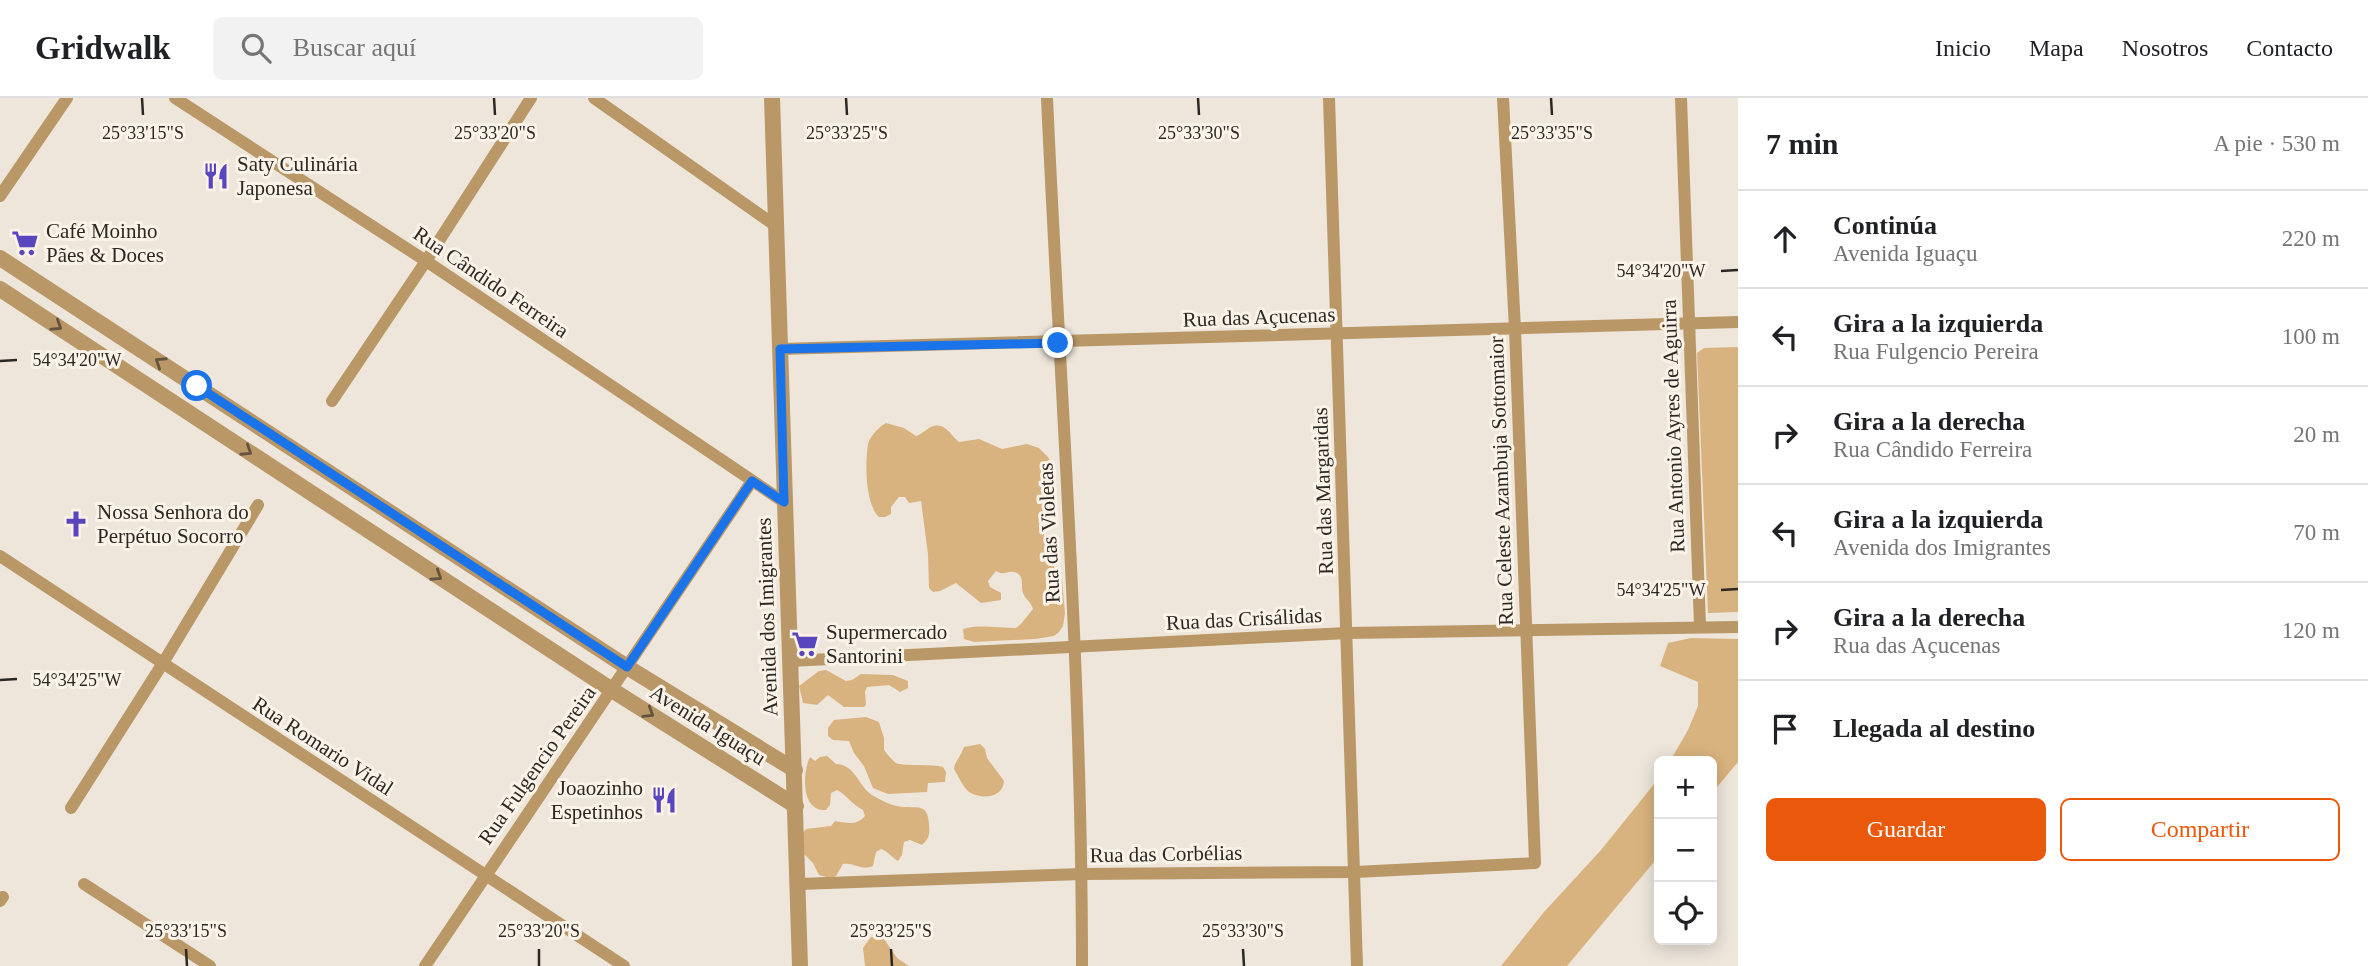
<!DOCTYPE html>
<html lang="es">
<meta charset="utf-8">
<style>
body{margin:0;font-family:Georgia,serif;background:#f2f2f2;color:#202124}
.controls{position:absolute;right:21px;bottom:21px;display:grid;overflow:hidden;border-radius:10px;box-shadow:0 4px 18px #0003}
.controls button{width:63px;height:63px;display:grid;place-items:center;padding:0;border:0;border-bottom:2px solid #e0e0e0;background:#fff;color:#202124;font:35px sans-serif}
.stop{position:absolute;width:21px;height:21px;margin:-16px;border:5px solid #1a73e8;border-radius:50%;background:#fff}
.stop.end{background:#1a73e8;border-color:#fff;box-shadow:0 2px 7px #0008}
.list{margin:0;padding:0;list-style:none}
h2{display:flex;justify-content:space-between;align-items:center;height:91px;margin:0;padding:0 28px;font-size:30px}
h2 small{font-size:23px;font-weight:400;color:#757577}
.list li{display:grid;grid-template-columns:46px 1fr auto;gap:21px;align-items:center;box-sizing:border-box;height:98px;padding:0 28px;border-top:2px solid #e0e0e0}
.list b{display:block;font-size:26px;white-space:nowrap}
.list p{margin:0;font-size:23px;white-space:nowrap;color:#757577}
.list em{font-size:23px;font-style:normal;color:#757577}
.actions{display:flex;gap:14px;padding:21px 28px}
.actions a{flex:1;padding:16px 0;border:2px solid #ea580c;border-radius:10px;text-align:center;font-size:24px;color:#ea580c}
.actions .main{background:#ea580c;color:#fff}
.icon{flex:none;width:38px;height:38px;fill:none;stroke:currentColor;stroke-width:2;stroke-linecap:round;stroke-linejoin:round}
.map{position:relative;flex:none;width:1738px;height:868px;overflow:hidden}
header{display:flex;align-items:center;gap:42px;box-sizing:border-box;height:98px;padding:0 35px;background:#fff;border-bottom:2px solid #e0e0e0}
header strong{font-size:33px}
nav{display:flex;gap:38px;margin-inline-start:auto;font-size:24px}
.search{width:490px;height:63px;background:#f2f2f2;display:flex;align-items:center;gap:18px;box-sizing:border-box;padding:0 24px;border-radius:10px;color:#757577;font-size:26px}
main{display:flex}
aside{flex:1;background:#fff}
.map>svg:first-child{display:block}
.green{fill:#d9b37f}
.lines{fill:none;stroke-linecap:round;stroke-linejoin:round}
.minor{stroke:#b99767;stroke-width:12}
.tertiary{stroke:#b99767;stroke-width:16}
.oneway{stroke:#64543f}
.route{stroke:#1a73e8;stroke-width:9}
.ticks{fill:none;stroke:#2b2824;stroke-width:2.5}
.labels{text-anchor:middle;stroke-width:6;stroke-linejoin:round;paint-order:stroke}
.poi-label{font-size:21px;fill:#2b2824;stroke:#fbf3e8;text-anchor:start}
.street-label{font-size:21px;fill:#2b2824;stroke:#fbf3e8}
.ticks-label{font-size:18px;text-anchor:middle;fill:#2b2824;stroke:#fbf3e8;stroke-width:6;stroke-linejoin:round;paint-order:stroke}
</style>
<header>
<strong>Gridwalk</strong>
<div class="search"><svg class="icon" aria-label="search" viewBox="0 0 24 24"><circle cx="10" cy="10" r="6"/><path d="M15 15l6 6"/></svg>Buscar aquí</div>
<nav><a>Inicio</a><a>Mapa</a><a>Nosotros</a><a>Contacto</a></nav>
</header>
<main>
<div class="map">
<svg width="1738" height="868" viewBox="0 0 1738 868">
<rect width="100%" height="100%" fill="#eee6db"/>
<g class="green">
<path d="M 1738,249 L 1738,514 L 1708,515 L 1697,255 L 1704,250 Z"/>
<path d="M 886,325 L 904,330 L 916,338 C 922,336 925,332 931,329 C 945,323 950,337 959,344 L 979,341 L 1002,351 L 1027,346 L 1039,350 L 1048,359 L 1054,371 L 1054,385 L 1042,424 L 1045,443 L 1054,453 L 1054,472 L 1062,482 L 1065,515 L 1063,528 L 1059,534 L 1054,538 L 1035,541 L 974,544 L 964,541 L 963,531 C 980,526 997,530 1016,530 L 1021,526 L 1033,511 C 1031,504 1026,502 1023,495 C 1020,488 1026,477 1014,474 C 1006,473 1004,478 996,473 L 988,483 L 990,489 L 1001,495 L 1001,502 L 981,505 L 956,485 L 940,493 L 933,494 L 929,490 L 928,456 L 921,403 L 909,405 L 905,399 L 899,399 L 891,409 L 891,416 L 885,419 L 879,419 C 865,406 865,365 868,346 C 870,338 879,329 886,325 Z"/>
<path d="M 1691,540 L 1738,541 L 1738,664 L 1712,695 L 1712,663 L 1670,663 L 1688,632 L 1698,608 L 1698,584 L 1660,568 L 1668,545 Z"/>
<path d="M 826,572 L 846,583 L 852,582 L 861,576 L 893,577 L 908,583 L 908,590 L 900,594 L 889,587 L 867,589 L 865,594 L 866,607 L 864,609 L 844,609 L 828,597 L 817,607 L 803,605 L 799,588 L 819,573 Z"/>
<path d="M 866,619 L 879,624 L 884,640 L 884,652 C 887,656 892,662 896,665 C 901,668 933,666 943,669 L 946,674 L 945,684 L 928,685 L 927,694 L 888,696 L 873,690 L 864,668 L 854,655 L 849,643 L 833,642 L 828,638 L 828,630 L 834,622 Z"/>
<path d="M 980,646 L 985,651 L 987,660 L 1004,683 C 1003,700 982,702 969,694 C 963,689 958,678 954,671 C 954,665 961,658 964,649 Z"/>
<path d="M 827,658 L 836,666 C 855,666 859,689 872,697 C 879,701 890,707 897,708 C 915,712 928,702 929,727 C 930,736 929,741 922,747 L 910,742 L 904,744 L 902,757 L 898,763 C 891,759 889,754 881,751 L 876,754 L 873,768 C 861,773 854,764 843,766 L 836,778 L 830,780 L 819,777 L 813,765 L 804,756 L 802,736 L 806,731 L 831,728 L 835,723 C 846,725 857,728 865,718 L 863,712 C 851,706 847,697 837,692 L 831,695 L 830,707 L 826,712 C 801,714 802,675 810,659 L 815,663 L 820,659 Z"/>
<path d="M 1659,680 L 1659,758 L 1567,868 L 1501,868 L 1544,814 L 1601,752 Z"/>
<path d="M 871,839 L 884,841 L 897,860 L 909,868 L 865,868 L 863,850 Z"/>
</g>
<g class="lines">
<g class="minor">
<path d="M 175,0 L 426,163 L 784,404"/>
<path d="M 594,0 L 776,128"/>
<path d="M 1047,0 C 1060,289 1082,579 1082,868"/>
<path d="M 1329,0 L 1357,868"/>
<path d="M 1681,0 L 1700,528"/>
<path d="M 0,98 L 67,0"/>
<path d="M 780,251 L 1738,224"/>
<path d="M 332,303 L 426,163 L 531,0"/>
<path d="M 0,458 L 624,868"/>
<path d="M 790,563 L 1347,535 L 1738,529"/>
<path d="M 71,710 L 163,565 L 258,407"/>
<path d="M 84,786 L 210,868"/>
<path d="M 799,786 L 1082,776 L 1355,774 L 1535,765 L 1515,231 L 1503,0"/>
<path d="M 0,803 L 3,799"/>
<path d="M 425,868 L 752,383"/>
</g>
<g class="tertiary">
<path d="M 772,0 L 800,868"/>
<path d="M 0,160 L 627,569 L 795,672"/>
<path d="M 0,191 L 612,592 L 796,708"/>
</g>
</g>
<defs><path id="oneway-chevron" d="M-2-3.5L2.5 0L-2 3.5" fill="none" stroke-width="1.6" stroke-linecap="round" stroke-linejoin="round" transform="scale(1.75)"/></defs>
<g class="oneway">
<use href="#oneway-chevron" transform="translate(57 228) rotate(33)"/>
<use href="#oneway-chevron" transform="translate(160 264) rotate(-147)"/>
<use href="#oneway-chevron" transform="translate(247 353) rotate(33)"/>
<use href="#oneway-chevron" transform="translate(437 478) rotate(33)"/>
<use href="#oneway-chevron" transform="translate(649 615) rotate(32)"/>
</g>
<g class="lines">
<path class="route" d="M 197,288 L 627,569 L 752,383 L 784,404 L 780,251 L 1058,245"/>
</g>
<path class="ticks" d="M 142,0 L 143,17M 494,0 L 495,17M 846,0 L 847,17M 1198,0 L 1199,17M 1551,0 L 1552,17M 1721,173 L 1738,172M 0,263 L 17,262M 1721,492 L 1738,491M 0,582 L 17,581M 186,851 L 187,868M 539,851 L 539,868M 891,851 L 892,868M 1243,851 L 1244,868"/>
<defs>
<g id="restaurant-bare" transform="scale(2.1)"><path d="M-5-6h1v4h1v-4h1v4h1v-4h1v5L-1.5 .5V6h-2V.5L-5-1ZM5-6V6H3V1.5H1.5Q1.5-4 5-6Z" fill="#5945bd" stroke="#fbf3e8" stroke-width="2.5" paint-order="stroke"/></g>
<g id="supermarket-bare" transform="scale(2.1)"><path d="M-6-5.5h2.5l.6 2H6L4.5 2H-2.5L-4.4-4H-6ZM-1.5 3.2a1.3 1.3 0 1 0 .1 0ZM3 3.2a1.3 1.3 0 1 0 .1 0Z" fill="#5945bd" stroke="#fbf3e8" stroke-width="2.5" paint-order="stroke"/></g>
<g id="church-bare" transform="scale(2.1)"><path d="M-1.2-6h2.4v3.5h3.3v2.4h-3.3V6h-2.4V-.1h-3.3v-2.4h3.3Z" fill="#5945bd" stroke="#fbf3e8" stroke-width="2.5" paint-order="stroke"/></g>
</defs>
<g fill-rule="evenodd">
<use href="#restaurant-bare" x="216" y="78"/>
<use href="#supermarket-bare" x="25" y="145"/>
<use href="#church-bare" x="76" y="426"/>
<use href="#supermarket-bare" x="805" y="546"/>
<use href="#restaurant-bare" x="664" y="702"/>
</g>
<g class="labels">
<g class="poi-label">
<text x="237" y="73">Saty Culinária<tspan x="237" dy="24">Japonesa</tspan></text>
<text x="46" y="140">Café Moinho<tspan x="46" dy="24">Pães &amp; Doces</tspan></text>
<text x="97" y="421">Nossa Senhora do<tspan x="97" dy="24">Perpétuo Socorro</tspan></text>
<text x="826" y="541">Supermercado<tspan x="826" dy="24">Santorini</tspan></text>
<text x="643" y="697" text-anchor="end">Joaozinho<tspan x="643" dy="24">Espetinhos</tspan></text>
</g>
<g class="street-label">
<text transform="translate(491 184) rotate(34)" y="7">Rua Cândido Ferreira</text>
<text transform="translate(1259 219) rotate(-2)" y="7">Rua das Açucenas</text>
<text transform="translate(1673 328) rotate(-92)" y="7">Rua Antonio Ayres de Aguirra</text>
<text transform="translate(1501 383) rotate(-92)" y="7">Rua Celeste Azambuja Sottomaior</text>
<text transform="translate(1323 393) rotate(-92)" y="7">Rua das Margaridas</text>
<text transform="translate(1049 435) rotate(-93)" y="7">Rua das Violetas</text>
<text transform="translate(767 519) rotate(-92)" y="7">Avenida dos Imigrantes</text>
<text transform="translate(1244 521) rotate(-3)" y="7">Rua das Crisálidas</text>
<text transform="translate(708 627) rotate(32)" y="7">Avenida Iguaçu</text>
<text transform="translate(323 648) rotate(33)" y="7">Rua Romario Vidal</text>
<text transform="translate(537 667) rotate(-55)" y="7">Rua Fulgencio Pereira</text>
<text transform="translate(1166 756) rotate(-1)" y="7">Rua das Corbélias</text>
</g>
</g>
<g class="ticks-label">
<text x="143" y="41">25°33'15"S</text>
<text x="495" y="41">25°33'20"S</text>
<text x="847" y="41">25°33'25"S</text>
<text x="1199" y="41">25°33'30"S</text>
<text x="1552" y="41">25°33'35"S</text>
<text x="1661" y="179">54°34'20"W</text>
<text x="77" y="268">54°34'20"W</text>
<text x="1661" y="498">54°34'25"W</text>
<text x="77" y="588">54°34'25"W</text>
<text x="186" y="839">25°33'15"S</text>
<text x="539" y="839">25°33'20"S</text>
<text x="891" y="839">25°33'25"S</text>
<text x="1243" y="839">25°33'30"S</text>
</g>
</svg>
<div class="controls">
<button>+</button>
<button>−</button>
<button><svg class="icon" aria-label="locate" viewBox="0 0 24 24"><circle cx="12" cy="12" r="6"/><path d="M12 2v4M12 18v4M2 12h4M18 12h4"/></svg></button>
</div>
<div class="stop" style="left:197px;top:288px"></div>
<div class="stop end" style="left:1058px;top:245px"></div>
</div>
<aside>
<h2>7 min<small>A pie · 530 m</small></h2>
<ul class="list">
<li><svg class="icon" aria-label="ahead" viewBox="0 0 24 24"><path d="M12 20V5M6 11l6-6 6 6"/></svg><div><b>Continúa</b><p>Avenida Iguaçu</p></div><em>220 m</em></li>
<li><svg class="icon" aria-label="left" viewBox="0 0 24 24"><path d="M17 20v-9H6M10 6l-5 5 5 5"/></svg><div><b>Gira a la izquierda</b><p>Rua Fulgencio Pereira</p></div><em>100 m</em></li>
<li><svg class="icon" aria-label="right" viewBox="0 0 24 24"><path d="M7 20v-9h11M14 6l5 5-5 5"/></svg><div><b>Gira a la derecha</b><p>Rua Cândido Ferreira</p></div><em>20 m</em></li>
<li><svg class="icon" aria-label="left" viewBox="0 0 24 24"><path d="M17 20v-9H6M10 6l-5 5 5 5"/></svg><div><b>Gira a la izquierda</b><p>Avenida dos Imigrantes</p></div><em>70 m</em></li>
<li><svg class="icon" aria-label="right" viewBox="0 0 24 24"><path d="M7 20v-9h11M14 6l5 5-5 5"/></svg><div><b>Gira a la derecha</b><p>Rua das Açucenas</p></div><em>120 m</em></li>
<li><svg class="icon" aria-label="arrive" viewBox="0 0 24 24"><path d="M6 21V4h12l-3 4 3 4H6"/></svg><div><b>Llegada al destino</b></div></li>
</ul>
<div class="actions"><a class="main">Guardar</a><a>Compartir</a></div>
</aside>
</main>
